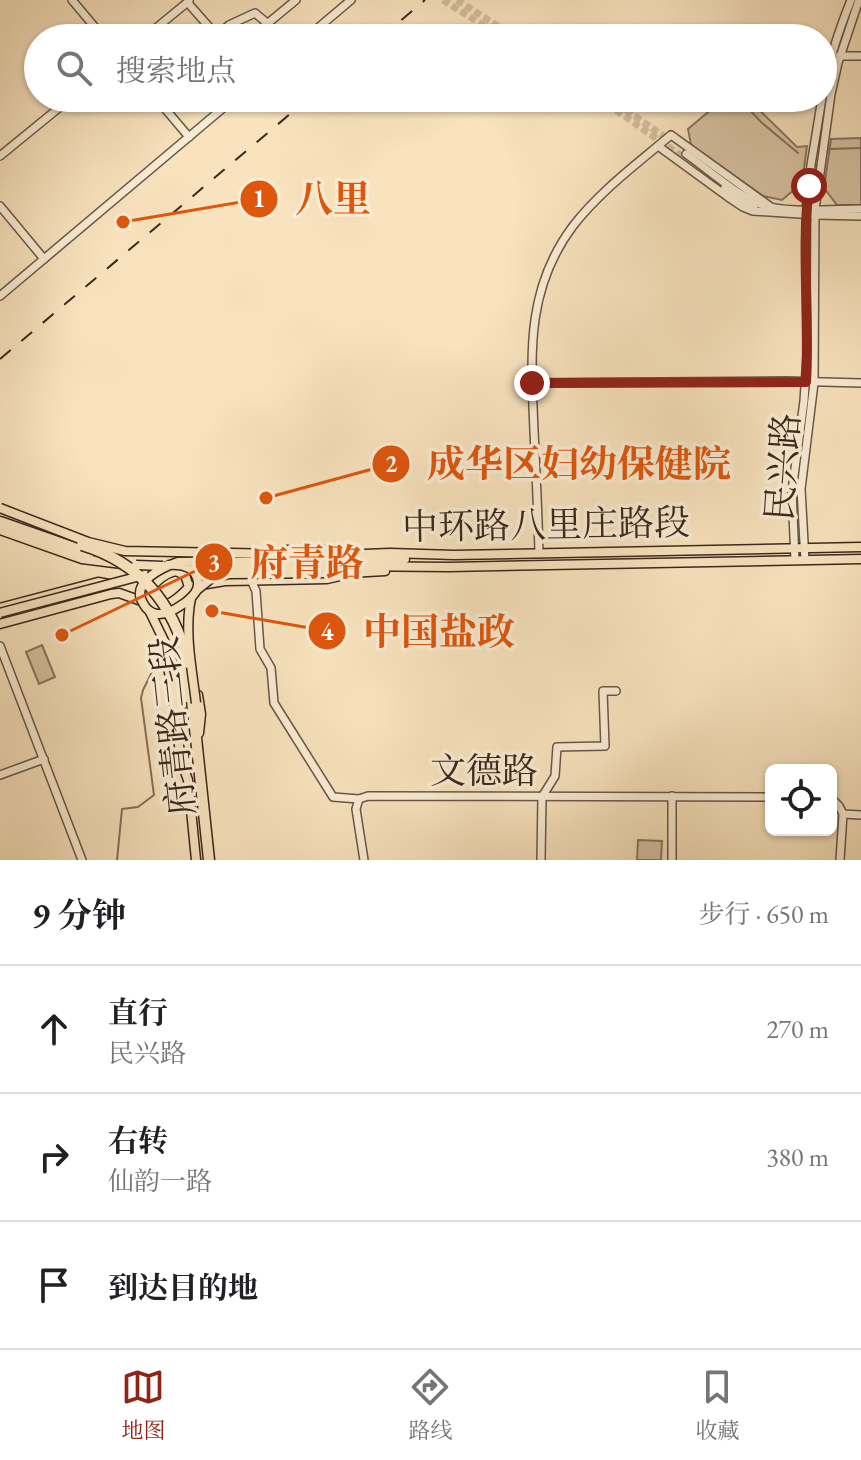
<!DOCTYPE html>
<html lang="zh">
<meta charset="utf-8">
<style>
body{margin:0;font-family:"EB Garamond","Noto Serif SC",serif;background:#f6f6f6;color:#202124}
.controls{position:absolute;right:24px;bottom:24px;display:grid;overflow:hidden;border-radius:12px;box-shadow:0 2px 6px #0004}
.controls button{width:72px;height:72px;display:grid;place-items:center;padding:0;border:0;border-bottom:2px solid #e0e0e0;background:#fff;color:#202124;font:40px sans-serif}
.stop{position:absolute;width:24px;height:24px;margin:-18px;border:6px solid #8f2418;border-radius:50%;background:#fff}
.stop.end{background:#8f2418;border-color:#fff;box-shadow:0 2px 8px #0008}
.list{margin:0;padding:0;list-style:none}
h2{display:flex;justify-content:space-between;align-items:center;height:104px;margin:0;padding:0 32px;font-size:34px}
h2 small{font-size:26px;font-weight:400;color:#757577}
.list li{display:grid;grid-template-columns:52px 1fr auto;gap:24px;align-items:center;box-sizing:border-box;height:128px;padding:0 32px;border-top:2px solid #e0e0e0}
.list b{display:block;font-size:30px;white-space:nowrap}
.list p{margin:0;font-size:26px;white-space:nowrap;color:#757577}
.list em{font-size:26px;font-style:normal;color:#757577}
.icon{flex:none;width:44px;height:44px;fill:none;stroke:currentColor;stroke-width:2;stroke-linecap:round;stroke-linejoin:round}
.map{position:relative;flex:none;width:861px;height:860px;overflow:hidden}
.search{position:absolute;background:#fff;box-shadow:0 2px 6px #0004;left:24px;right:24px;top:24px;height:88px;display:flex;align-items:center;gap:20px;box-sizing:border-box;padding:0 28px;border-radius:44px;color:#757577;font-size:30px}
.sheet{height:488px;background:#fff}
nav{display:flex;justify-content:space-around;align-items:center;box-sizing:border-box;height:112px;border-top:2px solid #e0e0e0;background:#fff;font-size:22px;color:#757577}
nav a{display:grid;justify-items:center;gap:4px}
nav .on{color:#8f2418}
.map>svg:first-child{display:block}
.green{fill:#d8c3a3;stroke:#897560;stroke-width:2}
.lines{fill:none;stroke-linecap:round;stroke-linejoin:round}
.stream{stroke:#85715d;stroke-width:2}
.minor-tunnel{stroke:#d2bd9e;stroke-width:7;stroke-dasharray:7 3.5;stroke-linecap:butt}
.minor-casing{stroke:#6a5645;stroke-width:10}
.major-casing{stroke:#3a271d;stroke-width:11}
.highway-casing{stroke:#3a271d;stroke-width:13}
.minor{stroke:#faedd5;stroke-width:7}
.major{stroke:#f8e3be;stroke-width:8}
.highway{stroke:#f8e3be;stroke-width:10}
.rail{stroke:#3a271d;stroke-width:2;stroke-dasharray:14 14;stroke-linecap:butt}
.major-bridge-casing{stroke:#3a271d;stroke-width:11;stroke-linecap:butt}
.highway-bridge-casing{stroke:#3a271d;stroke-width:13;stroke-linecap:butt}
.major-bridge{stroke:#f8e3be;stroke-width:8}
.highway-bridge{stroke:#f8e3be;stroke-width:10}
.route{stroke:#8f2418;stroke-width:10}
.labels{text-anchor:middle;stroke-width:7;stroke-linejoin:round;paint-order:stroke}
.street-label{font-size:36px;fill:#3a271d;stroke:#faedd5}
.leader{fill:none;stroke:#df560d;stroke-width:3}
.callout-dot{fill:#df560d;stroke:#faedd5;stroke-width:3}
.mark-label{font-size:24px;text-anchor:middle;font-weight:bold;fill:#fff}
.callout-label{font-size:38px;text-anchor:middle;font-weight:bold;fill:#df560d;stroke:#faedd5;stroke-width:7;stroke-linejoin:round;paint-order:stroke}
</style>
<div class="map">
<svg width="861" height="860" viewBox="0 0 861 860">
<rect width="100%" height="100%" fill="#f8e3be"/>
<filter id="stains"><feTurbulence type="fractalNoise" baseFrequency=".0025" numOctaves="4"/><feColorMatrix values="0 0 0 0 .2 0 0 0 0 .09 0 0 0 0 .02 0 0 0 .5 -.17"/></filter>
<radialGradient id="worn" r=".72"><stop offset=".6" stop-color="#630" stop-opacity="0"/><stop offset="1" stop-color="#630" stop-opacity=".3"/></radialGradient>
<g class="green">
<path d="M 725,98 L 747,98 L 797,147 L 807,146 L 802,183 L 782,200 L 763,196 L 691,145 L 688,129 Z"/>
<path d="M 861,138 L 861,205 L 837,205 L 824,188 L 831,139 Z"/>
<path d="M 42,645 L 55,677 L 39,684 L 26,652 Z"/>
<path d="M 638,840 L 662,841 L 661,860 L 637,860 Z"/>
</g>
<g class="lines">
<g class="stream">
<path d="M 739,98 L 761,122 L 798,153"/>
<path d="M 828,149 L 861,148"/>
<path d="M 117,860 L 122,809 L 138,807 L 154,795 L 141,698 L 143,690 L 152,672"/>
</g>
<g class="minor-tunnel">
<path d="M 443,0 L 503,38"/>
<path d="M 457,0 L 516,38"/>
<path d="M 599,98 L 684,158"/>
<path d="M 609,98 L 669,140"/>
</g>
<g class="minor-casing">
<g id="minor">
<path d="M 72,0 L 104,38"/>
<path d="M 188,3 L 217,36 L 229,25 L 255,13 L 267,23"/>
<path d="M 144,38 L 189,1"/>
<path d="M 250,38 L 296,0"/>
<path d="M 306,38 L 351,0"/>
<path d="M 839,56 L 861,56"/>
<path d="M 823,94 C 828,62 839,30 851,0"/>
<path d="M 156,98 L 189,137"/>
<path d="M 658,146 L 728,197 L 743,207 L 753,211 L 814,215 L 861,216"/>
<path d="M 686,154 C 709,170 735,194 760,204 C 785,214 833,209 861,209"/>
<path d="M 0,156 L 71,98"/>
<path d="M 725,187 L 754,207"/>
<path d="M 0,206 L 44,259"/>
<path d="M 0,296 L 235,98"/>
<path d="M 532,383 L 786,381 L 861,383"/>
<path d="M 539,553 C 538,512 536,472 534,431 C 531,356 525,290 573,226 C 600,191 638,163 671,135 L 771,207"/>
<path d="M 795,560 L 792,491 L 804,401 L 807,356 L 806,209 L 811,165 L 822,98"/>
<path d="M 805,560 L 801,489 L 814,383 L 815,209 L 831,94 L 838,63 L 859,0"/>
<path d="M 251,580 L 256,591 L 260,649 L 271,668 L 274,703 L 333,797 L 359,799"/>
<path d="M 0,646 L 82,860"/>
<path d="M 0,775 L 44,759"/>
<path d="M 672,796 L 672,860"/>
<path d="M 831,798 L 839,806 L 843,814 L 861,815"/>
<path d="M 364,860 L 356,809 L 359,799 L 368,796 L 771,797"/>
<path d="M 541,860 L 542,797 L 555,776 L 557,747 L 605,746 L 603,691 L 616,691"/>
<path d="M 840,860 L 843,814"/>
</g>
</g>
<g class="major-casing">
<g id="major">
<path d="M 0,530 L 82,559 L 122,564"/>
<path d="M 287,550 L 345,550"/>
<path d="M 339,555 L 390,553 L 454,555 L 861,547"/>
<path d="M 339,561 L 405,559"/>
<path d="M 339,566 L 449,567 L 861,559"/>
<path d="M 176,571 L 185,575 L 189,587 C 180,597 166,609 153,606 L 147,598 C 150,585 163,574 176,571 Z"/>
<path d="M 171,572 L 210,552"/>
<path d="M 350,573 L 385,571"/>
<path d="M 190,602 L 189,587 L 225,581 L 327,579 L 353,573"/>
<path d="M 0,608 L 98,582 L 109,584"/>
<path d="M 0,624 L 111,594 L 119,593 L 150,604"/>
<path d="M 163,644 L 171,682 L 181,761 L 188,780 L 196,860"/>
<path d="M 177,680 L 181,715"/>
<path d="M 198,695 L 201,714 L 199,733"/>
</g>
</g>
<g class="highway-casing">
<g id="highway">
<path d="M 0,522 L 89,553"/>
<path d="M 184,663 L 187,697"/>
<path d="M 191,691 L 209,860"/>
</g>
</g>
<use href="#minor" class="minor"/>
<use href="#major" class="major"/>
<use href="#highway" class="highway"/>
<g class="rail">
<path d="M 380,38 L 425,0"/>
<path d="M 0,359 L 309,98"/>
</g>
<g class="major-bridge-casing">
<g id="major-bridge">
<path d="M 0,508 L 88,542 L 125,551 L 339,555"/>
<path d="M 136,565 L 163,566"/>
<path d="M 168,565 C 181,564 196,566 198,582 C 199,591 192,597 186,602 C 177,608 168,615 157,614 C 151,613 146,609 143,603 C 130,582 163,567 178,562 L 339,561"/>
<path d="M 197,567 L 323,566"/>
<path d="M 197,590 L 212,578 L 229,574 L 329,573"/>
<path d="M 191,598 C 184,632 192,669 196,703"/>
<path d="M 150,612 L 170,653 L 177,680"/>
<path d="M 0,613 L 144,575"/>
</g>
</g>
<g class="highway-bridge-casing">
<path id="highway-bridge" d="M 82,545 C 141,563 174,604 188,663"/>
</g>
<use href="#major-bridge" class="major-bridge"/>
<use href="#highway-bridge" class="highway-bridge"/>
</g>
<g class="lines">
<path class="route" d="M 532,383 L 806,382 C 810,317 801,251 809,186"/>
</g>
<g class="labels">
<g class="street-label">
<text transform="translate(782 467) rotate(-86)" y="13">民兴路</text>
<text transform="translate(546 524) rotate(-1)" y="13">中环路八里庄路段</text>
<text transform="translate(172 726) rotate(-96)" y="13">府青路三段</text>
<text x="484" y="783">文德路</text>
</g>
</g>
<path class="leader" d="M123 222L259 199M266 498L391 464M62 635L214 562M212 611L327 631"/>
<g class="callout-dot">
<circle cx="123" cy="222" r="8"/>
<circle cx="266" cy="498" r="8"/>
<circle cx="62" cy="635" r="8"/>
<circle cx="212" cy="611" r="8"/>
<circle cx="259" cy="199" r="20"/>
<circle cx="391" cy="464" r="20"/>
<circle cx="214" cy="562" r="20"/>
<circle cx="327" cy="631" r="20"/>
</g>
<g class="mark-label">
<text x="259" y="207">1</text>
<text x="391" y="472">2</text>
<text x="214" y="571">3</text>
<text x="327" y="640">4</text>
</g>
<g class="callout-label">
<text x="333" y="212">八里</text>
<text x="579" y="477">成华区妇幼保健院</text>
<text x="307" y="576">府青路</text>
<text x="439" y="645">中国盐政</text>
</g>
<rect width="100%" height="100%" filter="url(#stains)"/>
<rect width="100%" height="100%" fill="url(#worn)"/>
</svg>
<div class="controls">
<button><svg class="icon" aria-label="locate" viewBox="0 0 24 24"><circle cx="12" cy="12" r="6"/><path d="M12 2v4M12 18v4M2 12h4M18 12h4"/></svg></button>
</div>
<div class="stop" style="left:809px;top:186px"></div>
<div class="stop end" style="left:532px;top:383px"></div>
<div class="search"><svg class="icon" aria-label="search" viewBox="0 0 24 24"><circle cx="10" cy="10" r="6"/><path d="M15 15l6 6"/></svg>搜索地点</div>
</div>
<section class="sheet">
<h2>9 分钟<small>步行 · 650 m</small></h2>
<ul class="list">
<li><svg class="icon" aria-label="ahead" viewBox="0 0 24 24"><path d="M12 20V5M6 11l6-6 6 6"/></svg><div><b>直行</b><p>民兴路</p></div><em>270 m</em></li>
<li><svg class="icon" aria-label="right" viewBox="0 0 24 24"><path d="M7 20v-9h11M14 6l5 5-5 5"/></svg><div><b>右转</b><p>仙韵一路</p></div><em>380 m</em></li>
<li><svg class="icon" aria-label="arrive" viewBox="0 0 24 24"><path d="M6 21V4h12l-3 4 3 4H6"/></svg><div><b>到达目的地</b></div></li>
</ul>
</section>
<nav>
<a class="on"><svg class="icon" aria-label="map" viewBox="0 0 24 24"><path d="M3 6l6-2 6 2 6-2v14l-6 2-6-2-6 2zM9 4v14M15 6v14"/></svg>地图</a>
<a><svg class="icon" aria-label="directions" viewBox="0 0 24 24"><path d="M12 3l9 9-9 9-9-9zM9 14v-3h6M13 9l2 2-2 2"/></svg>路线</a>
<a><svg class="icon" aria-label="saved" viewBox="0 0 24 24"><path d="M7 4h10v16l-5-4-5 4z"/></svg>收藏</a>
</nav>
